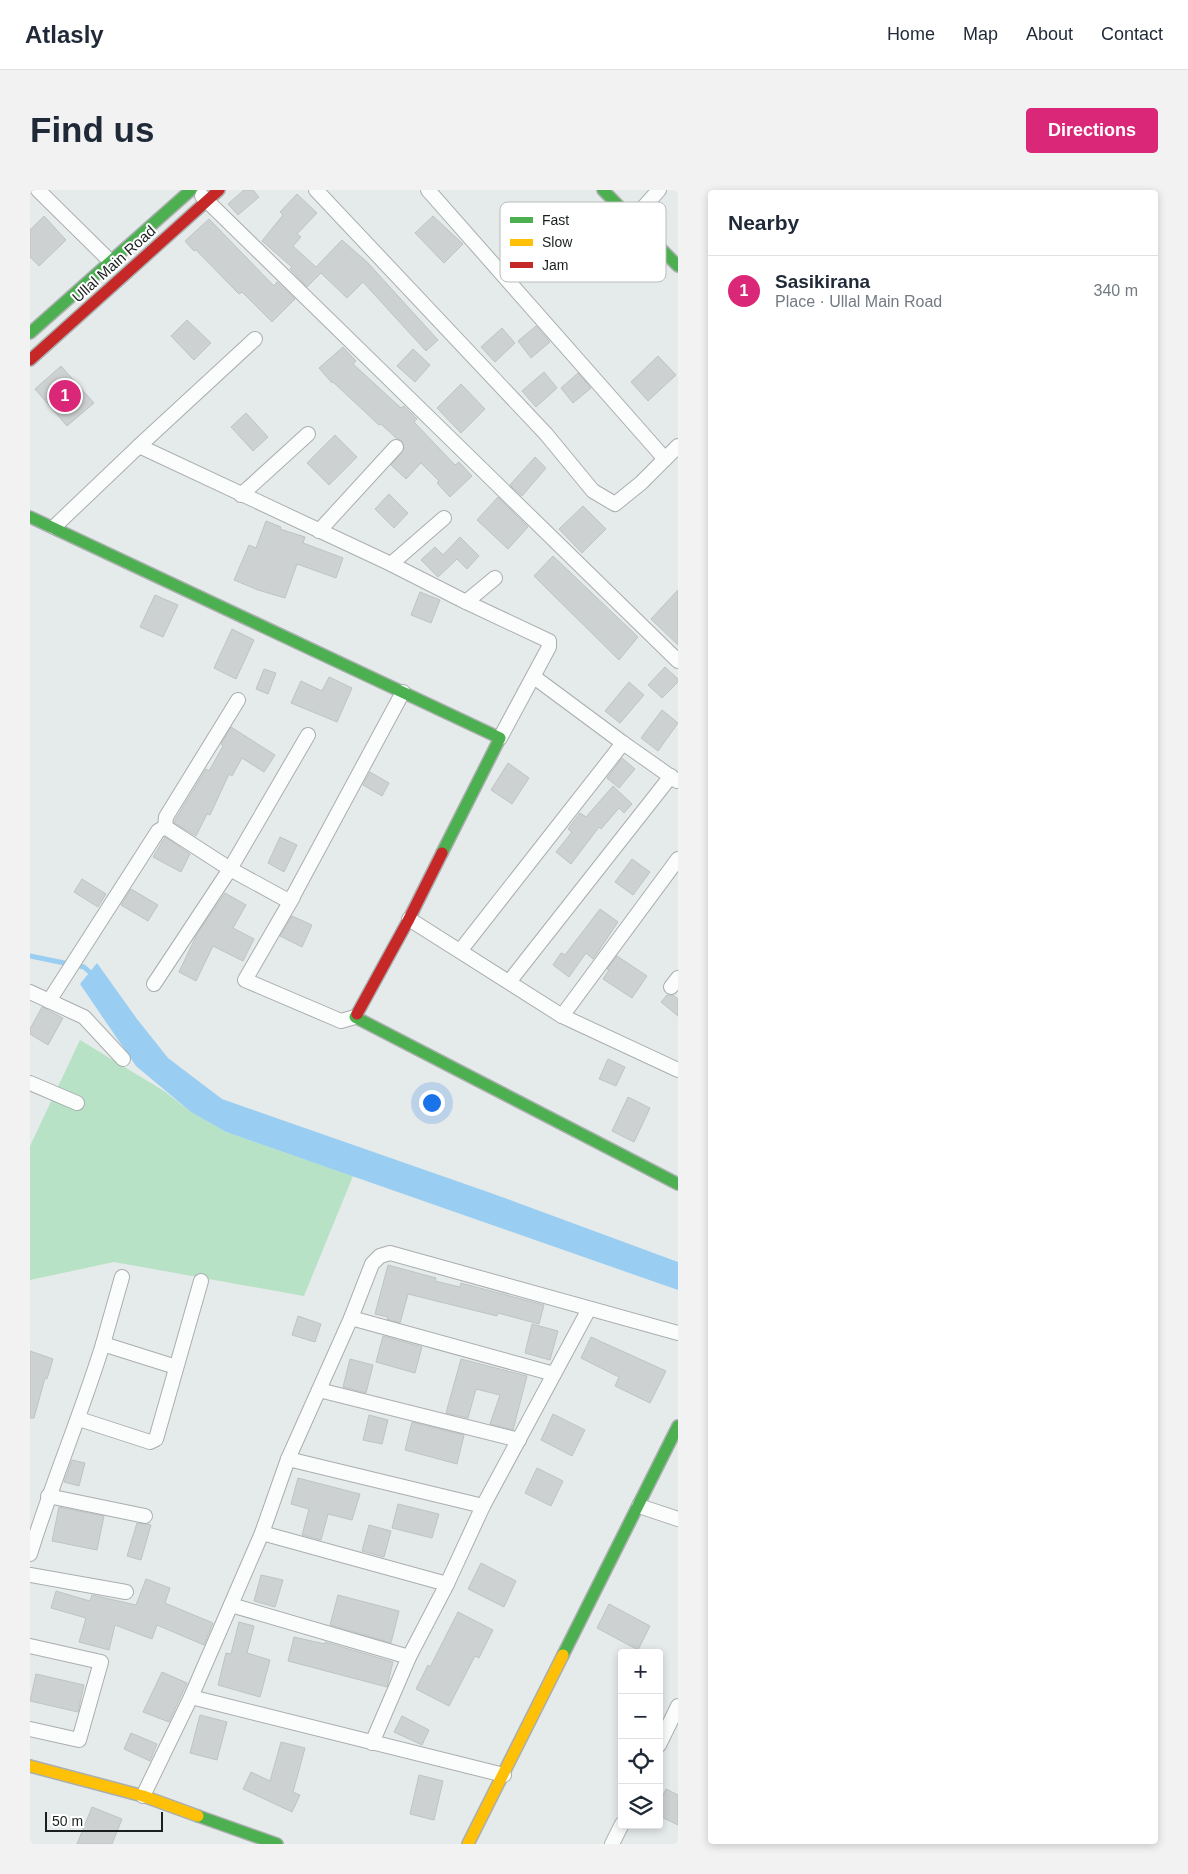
<!DOCTYPE html>
<meta charset="utf-8">
<style>
body{margin:0;font-family:Arial,sans-serif;background:#f2f2f3;color:#1f2937}
.controls{position:absolute;right:15px;bottom:15px;display:grid;overflow:hidden;border-radius:5px;box-shadow:0 2px 8px #0003}
.controls button{width:45px;height:45px;display:grid;place-items:center;padding:0;border:0;border-bottom:1px solid #e0e1e3;background:#fff;color:#1f2937;font:25px sans-serif}
.scale{position:absolute;left:15px;bottom:12px;width:118px;box-sizing:border-box;padding-left:5px;border:2px solid #1b1f1f;border-top:0;font-size:14px;line-height:18px;white-space:nowrap;color:#1b1f1f;-webkit-text-stroke:4px #fff;paint-order:stroke}
.you{position:absolute;left:401px;top:912px;width:18px;height:18px;margin:-12px;border:4px solid #fff;border-radius:50%;background:#1a73e8;box-shadow:0 0 0 8px #1a73e833}
.badge{display:grid;place-items:center;width:32px;height:32px;border-radius:50%;background:#db2777;color:#fff;font-size:16px;font-weight:700}
.pin{position:absolute;translate:-50% -50%;border:2px solid #fff;box-shadow:0 1px 5px #0006}
.list{margin:0;padding:0;list-style:none}
h2{display:flex;justify-content:space-between;align-items:center;height:65px;margin:0;padding:0 20px;font-size:21px}
h2 small{font-size:16px;font-weight:400;color:#747a83}
.list li{display:grid;grid-template-columns:32px 1fr auto;gap:15px;align-items:center;box-sizing:border-box;height:70px;padding:0 20px;border-top:1px solid #e0e1e3}
.list b{display:block;font-size:19px;white-space:nowrap}
.list p{margin:0;font-size:16px;white-space:nowrap;color:#747a83}
.list em{font-size:16px;font-style:normal;color:#747a83}
.icon{flex:none;width:28px;height:28px;fill:none;stroke:currentColor;stroke-width:2;stroke-linecap:round;stroke-linejoin:round}
.map{position:relative;flex:none;width:648px;height:1654px;overflow:hidden;border-radius:5px}
header{display:flex;align-items:center;gap:30px;box-sizing:border-box;height:70px;padding:0 25px;background:#fff;border-bottom:1px solid #e0e1e3}
header strong{font-size:24px}
nav{display:flex;gap:28px;margin-inline-start:auto;font-size:18px}
.intro{display:flex;align-items:center;justify-content:space-between;box-sizing:border-box;height:120px;padding:0 30px}
h1{margin:0;font-size:35px}
.button{padding:12px 22px;border-radius:5px;background:#db2777;color:#fff;font-size:18px;font-weight:700}
main{display:flex;gap:30px;padding:0 30px}
aside{flex:1;background:#fff;border-radius:5px;box-shadow:0 2px 8px #0003}
.map>svg:first-child{display:block}
.green{fill:#b8e2c5}
.water{fill:#99cef2}
.lines{fill:none;stroke-linecap:round;stroke-linejoin:round}
.stream{stroke:#99cef2;stroke-width:5}
.building{fill:#cdd1d1;stroke:#bec3c4}
.street-casing{stroke:#aaaeae;stroke-width:16}
.fast-casing{stroke:#aaaeae;stroke-width:14}
.slow-casing{stroke:#aaaeae;stroke-width:14}
.jam-casing{stroke:#aaaeae;stroke-width:14}
.street{stroke:#fbfcfc;stroke-width:14}
.fast{stroke:#4caf50;stroke-width:11}
.slow{stroke:#ffc107;stroke-width:11}
.jam{stroke:#c62828;stroke-width:11}
.labels{text-anchor:middle;stroke-width:4;stroke-linejoin:round;paint-order:stroke}
.street-label{font-size:15px;fill:#1b1f1f;stroke:#fff}
.key{fill:#fff;stroke:#bbbcbc;stroke-width:1}
.key-label{font-size:14px;fill:#1b1f1f}
</style>
<header>
<strong>Atlasly</strong>
<nav><a>Home</a><a>Map</a><a>About</a><a>Contact</a></nav>
</header>
<div class="intro"><h1>Find us</h1><a class="button">Directions</a></div>
<main>
<div class="map">
<svg width="648" height="1654" viewBox="0 0 648 1654">
<rect width="100%" height="100%" fill="#e5eaea"/>
<path class="green" d="M 50,850 L 134,901 L 161,922 L 196,942 L 323,986 L 274,1106 L 84,1072 L 0,1090 L 0,956 Z"/>
<path class="water" d="M 67,773 L 107,829 L 138,868 L 192,909 L 458,1002 L 648,1072 L 648,1100 L 196,942 L 161,922 L 106,876 L 50,794 Z"/>
<g class="lines">
<path class="stream" d="M 0,766 L 54,777 L 63,785"/>
</g>
<g class="building">
<path d="M 214,0 L 223,0 L 229,7 L 208,25 L 198,14 Z"/>
<path d="M 267,4 L 287,23 L 267,44 L 271,47 L 263,56 L 286,77 L 312,50 L 337,72 L 408,150 L 396,161 L 333,92 L 317,108 L 291,83 L 277,97 L 260,79 L 262,77 L 232,51 L 253,25 L 250,22 Z"/>
<path d="M 14,26 L 36,50 L 9,76 L 0,67 L 0,40 Z"/>
<path d="M 403,26 L 433,54 L 414,73 L 385,43 Z"/>
<path d="M 179,29 L 244,96 L 247,92 L 265,109 L 242,132 L 212,102 L 209,104 L 166,60 L 164,61 L 155,51 Z"/>
<path d="M 157,130 L 181,153 L 164,170 L 141,146 Z"/>
<path d="M 506,136 L 520,152 L 501,168 L 488,151 Z"/>
<path d="M 472,138 L 485,153 L 465,172 L 451,157 Z"/>
<path d="M 313,157 L 326,171 L 323,174 L 371,218 L 374,216 L 387,229 L 384,232 L 425,275 L 429,272 L 442,286 L 420,307 L 407,293 L 409,291 L 391,273 L 376,289 L 361,275 L 374,259 L 372,251 L 366,248 L 351,234 L 349,235 L 303,192 L 302,193 L 289,178 Z"/>
<path d="M 383,159 L 400,175 L 385,192 L 367,176 Z"/>
<path d="M 628,166 L 646,185 L 618,211 L 601,192 Z"/>
<path d="M 31,176 L 64,213 L 37,236 L 5,199 Z"/>
<path d="M 514,182 L 527,198 L 506,217 L 492,201 Z"/>
<path d="M 548,183 L 561,198 L 543,213 L 531,198 Z"/>
<path d="M 431,194 L 455,219 L 431,243 L 407,218 Z"/>
<path d="M 216,223 L 238,247 L 223,261 L 201,237 Z"/>
<path d="M 305,245 L 327,267 L 299,295 L 277,273 Z"/>
<path d="M 505,267 L 516,278 L 492,306 L 480,295 Z"/>
<path d="M 359,304 L 378,323 L 364,338 L 345,319 Z"/>
<path d="M 468,307 L 498,337 L 478,359 L 447,330 Z"/>
<path d="M 553,316 L 576,339 L 552,363 L 529,339 Z"/>
<path d="M 236,331 L 251,337 L 250,339 L 275,347 L 273,353 L 313,368 L 306,388 L 267,374 L 255,408 L 228,400 L 204,390 L 219,355 L 226,358 Z"/>
<path d="M 430,347 L 449,366 L 437,379 L 427,369 L 408,387 L 391,370 L 405,357 L 413,365 Z"/>
<path d="M 523,366 L 608,447 L 589,470 L 504,386 Z"/>
<path d="M 648,400 L 648,455 L 621,429 Z"/>
<path d="M 390,402 L 410,410 L 401,433 L 381,425 Z"/>
<path d="M 125,405 L 148,415 L 133,447 L 110,437 Z"/>
<path d="M 202,439 L 224,450 L 206,489 L 184,478 Z"/>
<path d="M 635,477 L 648,489 L 648,492 L 632,508 L 618,495 Z"/>
<path d="M 234,479 L 246,483 L 238,504 L 226,499 Z"/>
<path d="M 299,487 L 322,498 L 307,532 L 261,513 L 271,491 L 292,501 Z"/>
<path d="M 599,492 L 614,505 L 590,533 L 575,521 Z"/>
<path d="M 632,520 L 648,533 L 628,561 L 611,548 Z"/>
<path d="M 201,537 L 245,565 L 234,582 L 212,568 L 202,586 L 199,584 L 180,625 L 177,624 L 166,646 L 144,633 L 145,630 L 176,579 L 179,581 L 193,556 L 191,554 Z"/>
<path d="M 592,568 L 605,579 L 589,598 L 577,588 Z"/>
<path d="M 478,573 L 499,588 L 482,614 L 461,600 Z"/>
<path d="M 340,582 L 359,593 L 352,606 L 333,595 Z"/>
<path d="M 583,596 L 602,614 L 594,623 L 589,618 L 571,639 L 569,637 L 541,674 L 526,662 L 542,642 L 538,639 L 550,623 L 556,627 Z"/>
<path d="M 135,647 L 160,664 L 151,682 L 123,667 Z"/>
<path d="M 250,647 L 267,655 L 254,682 L 238,673 Z"/>
<path d="M 602,669 L 620,682 L 603,705 L 585,692 Z"/>
<path d="M 52,689 L 76,704 L 68,717 L 44,702 Z"/>
<path d="M 101,699 L 128,715 L 118,731 L 91,715 Z"/>
<path d="M 195,703 L 216,715 L 203,738 L 224,749 L 213,771 L 183,756 L 166,791 L 149,782 L 167,744 Z"/>
<path d="M 570,719 L 588,732 L 563,769 L 556,763 L 539,787 L 523,775 L 531,763 L 535,765 Z"/>
<path d="M 262,726 L 282,735 L 272,757 L 250,746 Z"/>
<path d="M 587,766 L 617,786 L 602,808 L 573,789 L 579,780 L 577,779 Z"/>
<path d="M 637,805 L 643,805 L 648,809 L 648,826 L 631,812 Z"/>
<path d="M 12,817 L 33,828 L 18,855 L 0,844 L 0,839 Z"/>
<path d="M 578,869 L 595,877 L 586,896 L 569,889 Z"/>
<path d="M 598,907 L 620,918 L 604,952 L 582,941 Z"/>
<path d="M 358,1075 L 406,1088 L 405,1091 L 430,1097 L 431,1093 L 514,1115 L 509,1134 L 468,1123 L 467,1126 L 378,1104 L 370,1133 L 357,1129 L 358,1127 L 345,1124 Z"/>
<path d="M 268,1126 L 291,1134 L 285,1152 L 262,1145 Z"/>
<path d="M 502,1134 L 528,1141 L 520,1170 L 495,1163 Z"/>
<path d="M 353,1146 L 392,1157 L 385,1183 L 346,1172 Z"/>
<path d="M 561,1147 L 636,1181 L 620,1213 L 585,1196 L 589,1187 L 551,1168 Z"/>
<path d="M 0,1161 L 23,1169 L 17,1189 L 15,1188 L 4,1228 L 0,1228 Z"/>
<path d="M 320,1169 L 343,1175 L 336,1203 L 313,1197 Z"/>
<path d="M 431,1169 L 497,1186 L 483,1240 L 460,1234 L 470,1205 L 446,1199 L 438,1228 L 416,1223 Z"/>
<path d="M 523,1224 L 555,1240 L 542,1266 L 511,1250 Z"/>
<path d="M 339,1225 L 358,1230 L 352,1254 L 333,1250 Z"/>
<path d="M 382,1232 L 434,1245 L 427,1274 L 375,1260 Z"/>
<path d="M 42,1270 L 55,1273 L 49,1296 L 34,1292 Z"/>
<path d="M 507,1278 L 533,1291 L 521,1316 L 495,1303 Z"/>
<path d="M 268,1288 L 330,1304 L 322,1330 L 298,1324 L 291,1350 L 272,1345 L 279,1319 L 261,1314 Z"/>
<path d="M 368,1314 L 409,1324 L 402,1348 L 362,1338 Z"/>
<path d="M 29,1317 L 74,1326 L 67,1360 L 22,1351 Z"/>
<path d="M 107,1333 L 121,1335 L 111,1370 L 97,1366 Z"/>
<path d="M 339,1335 L 361,1341 L 354,1367 L 332,1361 Z"/>
<path d="M 451,1373 L 486,1391 L 474,1417 L 438,1399 Z"/>
<path d="M 231,1385 L 253,1390 L 245,1417 L 224,1411 Z"/>
<path d="M 116,1389 L 140,1398 L 135,1413 L 183,1433 L 174,1455 L 127,1435 L 122,1449 L 85,1435 L 79,1460 L 49,1452 L 56,1428 L 21,1418 L 26,1401 L 60,1411 L 62,1405 L 106,1415 Z"/>
<path d="M 308,1405 L 369,1421 L 361,1453 L 300,1435 Z"/>
<path d="M 579,1414 L 620,1436 L 608,1460 L 567,1438 Z"/>
<path d="M 428,1422 L 463,1440 L 449,1468 L 445,1466 L 419,1516 L 386,1499 L 398,1475 L 400,1477 Z"/>
<path d="M 209,1432 L 224,1436 L 217,1463 L 240,1470 L 230,1507 L 188,1495 L 196,1463 L 201,1464 Z"/>
<path d="M 264,1447 L 295,1454 L 295,1452 L 363,1472 L 357,1497 L 258,1471 Z"/>
<path d="M 132,1482 L 157,1493 L 139,1532 L 113,1522 Z"/>
<path d="M 6,1484 L 54,1495 L 48,1522 L 0,1511 Z"/>
<path d="M 170,1525 L 197,1532 L 187,1570 L 160,1563 Z"/>
<path d="M 372,1526 L 399,1540 L 392,1555 L 364,1542 Z"/>
<path d="M 101,1543 L 127,1554 L 120,1571 L 94,1559 Z"/>
<path d="M 251,1552 L 275,1558 L 263,1602 L 270,1605 L 262,1622 L 213,1599 L 221,1582 L 240,1591 Z"/>
<path d="M 389,1585 L 413,1591 L 404,1630 L 380,1624 Z"/>
<path d="M 636,1599 L 648,1605 L 648,1635 L 629,1626 L 629,1614 Z"/>
<path d="M 62,1617 L 92,1629 L 82,1654 L 47,1654 Z"/>
</g>
<g class="lines">
<g class="street-casing">
<g id="street">
<path d="M 8,0 L 80,71"/>
<path d="M 286,0 L 516,244 L 563,301 L 585,314 L 611,293 L 648,256"/>
<path d="M 398,0 L 635,269"/>
<path d="M 172,6 L 648,471"/>
<path d="M 602,30 L 629,0"/>
<path d="M 109,256 L 225,149"/>
<path d="M 211,305 L 278,244"/>
<path d="M 24,337 L 109,256 L 361,374 L 436,412 L 519,451 L 519,457 L 470,548"/>
<path d="M 289,341 L 366,257"/>
<path d="M 361,374 L 414,328"/>
<path d="M 436,412 L 465,388"/>
<path d="M 504,487 L 593,553 L 647,591"/>
<path d="M 135,637 L 200,679 L 255,709 L 262,708 L 373,502"/>
<path d="M 263,707 L 215,790 L 311,831 L 325,827"/>
<path d="M 379,729 L 532,826 L 648,880"/>
<path d="M 430,761 L 593,553"/>
<path d="M 479,792 L 641,586"/>
<path d="M 124,794 L 200,679 L 278,545"/>
<path d="M 641,797 L 648,788"/>
<path d="M 0,802 L 54,827 L 93,869"/>
<path d="M 19,811 L 128,641 L 135,637 L 136,627 L 208,510"/>
<path d="M 532,826 L 648,669"/>
<path d="M 0,893 L 47,913"/>
<path d="M 321,1128 L 524,1184"/>
<path d="M 73,1154 L 92,1087"/>
<path d="M 289,1200 L 489,1250"/>
<path d="M 49,1229 L 120,1252 L 126,1249 L 171,1091"/>
<path d="M 258,1269 L 453,1316"/>
<path d="M 18,1306 L 115,1326"/>
<path d="M 609,1316 L 648,1329"/>
<path d="M 232,1343 L 417,1394"/>
<path d="M 0,1364 C 22,1293 51,1225 73,1154 L 146,1177"/>
<path d="M 0,1385 L 96,1402"/>
<path d="M 201,1415 L 379,1467"/>
<path d="M 0,1456 L 71,1472 L 49,1550 L 0,1539"/>
<path d="M 161,1507 L 474,1585"/>
<path d="M 342,1553 L 379,1467 L 417,1394 L 453,1316 L 559,1119"/>
<path d="M 629,1555 L 648,1516"/>
<path d="M 113,1606 L 161,1507 L 232,1343 L 258,1269 L 321,1128 L 342,1074 L 350,1066 L 360,1063 L 648,1143"/>
<path d="M 582,1654 L 592,1634"/>
</g>
</g>
<g class="fast-casing">
<g id="fast">
<path d="M 573,0 L 648,76"/>
<path d="M 0,143 L 161,0"/>
<path d="M 0,327 L 470,548 L 412,663"/>
<path d="M 327,824 L 325,827 L 648,994"/>
<path d="M 533,1465 L 648,1236"/>
<path d="M 168,1626 L 247,1654"/>
</g>
</g>
<g class="slow-casing">
<g id="slow">
<path d="M 0,1576 L 113,1606 L 168,1626"/>
<path d="M 438,1654 L 533,1465"/>
</g>
</g>
<g class="jam-casing">
<g id="jam">
<path d="M 0,170 L 189,0"/>
<path d="M 327,824 L 379,729 L 412,663"/>
</g>
</g>
<use href="#street" class="street"/>
<use href="#fast" class="fast"/>
<use href="#slow" class="slow"/>
<use href="#jam" class="jam"/>
</g>
<g class="labels">
<g class="street-label">
<text transform="translate(84 74) rotate(-42)" y="5">Ullal Main Road</text>
</g>
</g>
<rect x="470" y="12" width="166" height="80" rx="8" class="key"/>
<rect x="480" y="27" width="23" height="6" fill="#4caf50"/>
<rect x="480" y="49" width="23" height="7" fill="#ffc107"/>
<rect x="480" y="72" width="23" height="6" fill="#c62828"/>
<g class="key-label">
<text x="512" y="35">Fast</text>
<text x="512" y="57">Slow</text>
<text x="512" y="80">Jam</text>
</g>
</svg>
<div class="controls">
<button>+</button>
<button>−</button>
<button><svg class="icon" aria-label="locate" viewBox="0 0 24 24"><circle cx="12" cy="12" r="6"/><path d="M12 2v4M12 18v4M2 12h4M18 12h4"/></svg></button>
<button><svg class="icon" aria-label="layers" viewBox="0 0 24 24"><path d="M12 4l9 5-9 5-9-5zM3 14l9 5 9-5"/></svg></button>
</div>
<div class="scale">50 m</div>
<div class="you"></div>
<div class="pin badge" style="left:35px;top:206px">1</div>
</div>
<aside>
<h2>Nearby<small></small></h2>
<ul class="list">
<li><span class="badge">1</span><div><b>Sasikirana</b><p>Place · Ullal Main Road</p></div><em>340 m</em></li>
</ul>
</aside>
</main>
